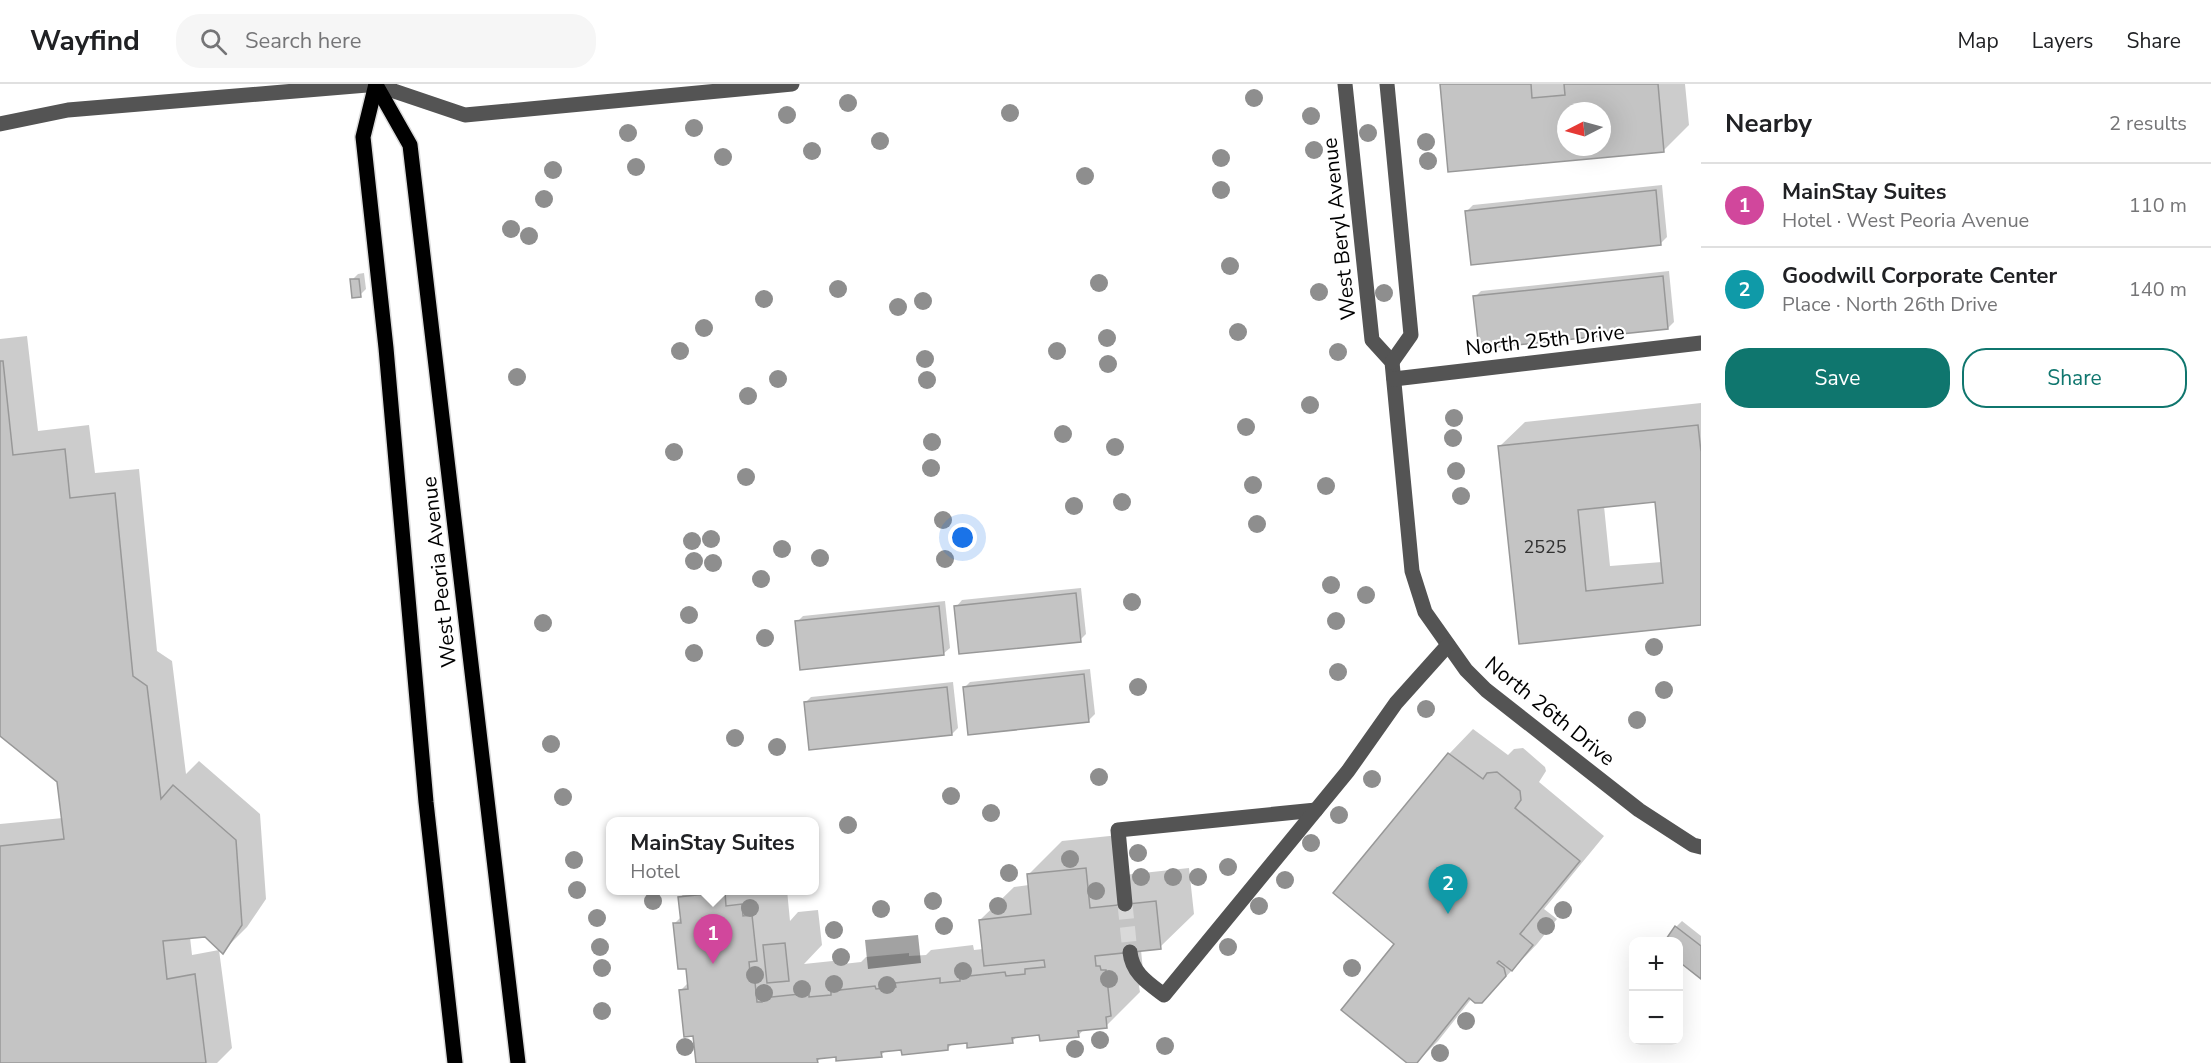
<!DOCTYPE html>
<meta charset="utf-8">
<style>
body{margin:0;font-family:"Nunito Sans",sans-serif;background:#f6f6f6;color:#202124}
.controls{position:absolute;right:18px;bottom:18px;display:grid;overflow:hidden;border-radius:12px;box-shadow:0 6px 24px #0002}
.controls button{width:54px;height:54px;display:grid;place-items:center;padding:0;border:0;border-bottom:2px solid #e0e0e0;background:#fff;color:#202124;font:30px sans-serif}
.compass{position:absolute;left:1557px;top:18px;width:54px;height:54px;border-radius:50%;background:#fff;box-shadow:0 6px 24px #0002;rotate:264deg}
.you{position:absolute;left:963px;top:454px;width:21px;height:21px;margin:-15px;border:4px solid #fff;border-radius:50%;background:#1a73e8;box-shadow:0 0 0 9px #1a73e833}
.badge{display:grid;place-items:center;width:39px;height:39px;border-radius:50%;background:#0f766e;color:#fff;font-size:20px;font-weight:700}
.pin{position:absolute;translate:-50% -50px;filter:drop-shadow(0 2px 3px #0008)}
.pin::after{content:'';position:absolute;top:32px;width:21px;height:18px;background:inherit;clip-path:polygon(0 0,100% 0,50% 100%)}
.popup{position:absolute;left:606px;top:733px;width:213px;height:78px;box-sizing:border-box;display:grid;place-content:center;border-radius:12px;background:#fff;filter:drop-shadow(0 2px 4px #0005);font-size:20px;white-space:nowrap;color:#757577}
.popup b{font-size:22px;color:#202124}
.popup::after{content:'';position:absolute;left:50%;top:100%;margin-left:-12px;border:12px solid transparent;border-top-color:#fff}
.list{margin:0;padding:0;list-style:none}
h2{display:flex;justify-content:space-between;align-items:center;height:78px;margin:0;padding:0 24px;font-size:26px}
h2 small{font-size:20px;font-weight:400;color:#757577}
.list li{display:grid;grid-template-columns:39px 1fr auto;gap:18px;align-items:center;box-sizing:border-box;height:84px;padding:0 24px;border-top:2px solid #e0e0e0}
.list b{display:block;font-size:22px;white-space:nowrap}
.list p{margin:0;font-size:20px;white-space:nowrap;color:#757577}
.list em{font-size:20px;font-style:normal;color:#757577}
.actions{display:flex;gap:12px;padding:18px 24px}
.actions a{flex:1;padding:14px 0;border:2px solid #0f766e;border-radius:24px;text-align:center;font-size:21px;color:#0f766e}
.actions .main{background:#0f766e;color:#fff}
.icon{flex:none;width:33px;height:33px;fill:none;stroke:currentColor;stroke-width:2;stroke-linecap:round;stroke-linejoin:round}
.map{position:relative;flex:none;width:1701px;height:979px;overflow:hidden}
header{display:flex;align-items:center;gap:36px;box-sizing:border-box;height:84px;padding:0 30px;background:#fff;border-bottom:2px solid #e0e0e0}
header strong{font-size:28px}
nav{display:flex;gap:33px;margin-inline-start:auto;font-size:21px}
.search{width:420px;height:54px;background:#f6f6f6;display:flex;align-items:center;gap:15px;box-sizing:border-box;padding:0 21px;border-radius:24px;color:#757577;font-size:22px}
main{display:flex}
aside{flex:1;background:#fff}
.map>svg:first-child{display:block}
.water{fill:#a2a2a2}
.shadow{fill:#0003;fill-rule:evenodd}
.building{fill:#c4c4c4;stroke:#989898;stroke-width:1.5;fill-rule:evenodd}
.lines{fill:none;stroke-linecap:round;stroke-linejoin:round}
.minor-tunnel{stroke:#d9d9d9;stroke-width:15;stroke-dasharray:15 8;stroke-linecap:butt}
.major-casing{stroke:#dbdbdb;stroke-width:18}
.minor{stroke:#545454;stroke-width:15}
.major{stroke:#000;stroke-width:15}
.tree{fill:#8e8e8e}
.labels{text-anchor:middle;stroke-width:4.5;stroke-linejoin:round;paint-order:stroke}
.number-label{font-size:18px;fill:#313131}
.street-label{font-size:21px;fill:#000;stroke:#fff}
</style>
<header>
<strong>Wayfind</strong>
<div class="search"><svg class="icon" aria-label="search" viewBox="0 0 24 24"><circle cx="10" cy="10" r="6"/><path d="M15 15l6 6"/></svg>Search here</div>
<nav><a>Map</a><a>Layers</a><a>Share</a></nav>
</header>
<main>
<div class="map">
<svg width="1701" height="979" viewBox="0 0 1701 979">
<rect width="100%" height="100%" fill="#fff"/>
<path class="water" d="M 918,851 L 921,879 L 868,885 L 865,856 Z"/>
<g class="shadow">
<path d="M 1442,0 L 1685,0 L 1689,41 L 1664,66 L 1450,86 ZM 1566,27 L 1602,27 L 1602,63 L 1566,63 Z"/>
<path d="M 1662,101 L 1667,153 L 1661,159 L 1467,127 L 1473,121 Z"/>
<path d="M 1669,187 L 1674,238 L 1668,244 L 1475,213 L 1481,207 Z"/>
<path d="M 364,189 L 366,205 L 360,211 L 352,196 L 358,190 Z"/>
<path d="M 27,252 L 38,347 L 89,341 L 95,389 L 139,385 L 157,567 L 172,577 L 186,690 L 199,677 L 260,730 L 266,815 L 247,843 L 223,867 L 205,852 L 190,853 L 192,871 L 219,866 L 232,964 L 217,979 L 0,979 L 0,740 L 63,734 L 58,697 L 0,650 L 0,255 Z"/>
<path d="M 1701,319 L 1701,539 L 1520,559 L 1500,362 L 1525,338 ZM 1657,417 L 1662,478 L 1610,482 L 1604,422 Z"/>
<path d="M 1081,504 L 1086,550 L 1080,556 L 956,523 L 962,516 Z"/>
<path d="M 945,517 L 950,564 L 943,570 L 797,538 L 803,532 Z"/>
<path d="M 1090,585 L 1095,630 L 1088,637 L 964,604 L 970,598 Z"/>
<path d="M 953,598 L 958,644 L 952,650 L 805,619 L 811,613 Z"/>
<path d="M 1473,645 L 1508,671 L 1514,665 L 1523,664 L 1545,683 L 1546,687 L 1539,698 L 1604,752 L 1544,825 L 1557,835 L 1537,860 L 1482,918 L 1472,914 L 1438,957 L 1416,979 L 1409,979 L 1397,859 L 1449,670 Z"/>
<path d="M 1119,751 L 1124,791 L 1189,784 L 1194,830 L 1160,863 L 1141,866 L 1144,897 L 1139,902 L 1140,908 L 1106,942 L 1085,944 L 1078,952 L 1040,949 L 1018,951 L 1012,958 L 968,957 L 953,959 L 948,964 L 902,964 L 887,966 L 881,971 L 837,971 L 822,972 L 817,978 L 803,979 L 698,979 L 694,950 L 681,906 L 689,898 L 687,883 L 674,840 L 682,832 L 680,814 L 687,806 L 787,806 L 790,837 L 798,828 L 818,826 L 822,861 L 804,880 L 842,876 L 843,880 L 861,878 L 866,873 L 909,869 L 909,872 L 926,871 L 931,866 L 973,861 L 974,866 L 983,865 L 980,836 L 1014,803 L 1029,801 L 1028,791 L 1062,757 Z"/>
<path d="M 1682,837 L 1701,852 L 1701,893 L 1678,858 L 1676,843 Z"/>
</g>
<g class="building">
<path d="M 1440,0 L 1531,0 L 1532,14 L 1565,11 L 1564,0 L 1658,0 L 1664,68 L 1448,88 ZM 1566,27 L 1602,27 L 1602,63 L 1566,63 Z"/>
<path d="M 1656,106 L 1661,161 L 1471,181 L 1465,127 Z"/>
<path d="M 1663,192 L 1668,245 L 1479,265 L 1473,212 Z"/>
<path d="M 350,195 L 359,195 L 361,213 L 352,214 Z"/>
<path d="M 0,277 L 3,277 L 13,371 L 65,365 L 70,414 L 115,409 L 133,592 L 147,602 L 161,715 L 173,701 L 236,756 L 242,841 L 223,870 L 205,853 L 163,857 L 167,895 L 195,890 L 206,979 L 0,979 L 0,762 L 64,755 L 57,698 L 0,652 Z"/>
<path d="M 1698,341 L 1701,368 L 1701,541 L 1519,560 L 1498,362 ZM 1655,418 L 1663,499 L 1586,507 L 1578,426 Z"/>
<path d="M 1076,509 L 1081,558 L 959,570 L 954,522 Z"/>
<path d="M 939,522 L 944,571 L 800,586 L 795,537 Z"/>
<path d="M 1084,590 L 1089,638 L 968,651 L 963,603 Z"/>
<path d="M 947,603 L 952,651 L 809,666 L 804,618 Z"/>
<path d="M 1448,669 L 1483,695 L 1487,689 L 1497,688 L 1520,707 L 1521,716 L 1515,724 L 1580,777 L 1520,850 L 1533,861 L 1512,887 L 1499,877 L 1497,879 L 1504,884 L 1506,892 L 1482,919 L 1475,919 L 1469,914 L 1417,979 L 1407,979 L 1341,926 L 1394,860 L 1333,809 Z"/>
<path d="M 1086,784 L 1090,824 L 1156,817 L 1161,865 L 1095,872 L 1096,882 L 1100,882 L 1101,886 L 1106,886 L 1111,932 L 1106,933 L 1107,944 L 1078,947 L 1079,953 L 1040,957 L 1039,951 L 1012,954 L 1013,959 L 967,964 L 967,959 L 948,961 L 948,966 L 902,971 L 901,966 L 881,968 L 882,973 L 836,977 L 836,973 L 817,975 L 818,979 L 696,979 L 693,952 L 684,953 L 679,906 L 688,905 L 686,885 L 678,885 L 673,839 L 681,839 L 678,813 L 725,808 L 726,822 L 742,820 L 743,832 L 752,831 L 757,877 L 749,878 L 751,898 L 755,898 L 757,918 L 762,918 L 762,914 L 809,909 L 809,913 L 831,911 L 831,907 L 875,902 L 876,905 L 896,903 L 895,899 L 940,894 L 940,899 L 960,897 L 960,893 L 1005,888 L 1006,892 L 1025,890 L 1025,885 L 1045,883 L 1044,876 L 984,882 L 979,836 L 1031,830 L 1027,790 Z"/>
<path d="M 1675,842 L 1701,862 L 1701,895 L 1678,877 L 1678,858 L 1664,858 Z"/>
<path d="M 785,859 L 789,897 L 767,899 L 763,861 Z"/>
</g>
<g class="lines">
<path class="minor-tunnel" d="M 1125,820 L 1130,868"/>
<g class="major-casing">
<g id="major">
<path d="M 376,0 L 363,53 L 386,264 L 426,718 L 455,979"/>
<path d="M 376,1 L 410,61 L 518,979"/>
</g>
</g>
<g class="minor">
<path d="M 1345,0 L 1372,256 L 1392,278 L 1412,487 L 1425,528 L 1466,586 L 1486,606 L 1639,726 L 1693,761 L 1701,763"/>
<path d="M 1387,0 L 1411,251 L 1392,278"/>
<path d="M 376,1 L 465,31 L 792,0"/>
<path d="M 0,40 L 68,26 L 379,0"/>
<path d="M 1394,295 L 1701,259"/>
<path d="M 1125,820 L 1118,746 L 1316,726"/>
<path d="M 1130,868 C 1132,889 1148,899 1164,911 L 1348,687 L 1396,619 L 1448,561"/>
</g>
<use href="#major" class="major"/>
</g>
<g class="tree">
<circle cx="1254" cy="14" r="9"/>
<circle cx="848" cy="19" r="9"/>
<circle cx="1010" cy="29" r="9"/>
<circle cx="787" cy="31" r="9"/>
<circle cx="1311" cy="32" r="9"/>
<circle cx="694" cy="44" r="9"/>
<circle cx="628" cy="49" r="9"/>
<circle cx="1368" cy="49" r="9"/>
<circle cx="880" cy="57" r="9"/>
<circle cx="1426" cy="58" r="9"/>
<circle cx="1314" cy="66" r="9"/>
<circle cx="812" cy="67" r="9"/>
<circle cx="723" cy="73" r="9"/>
<circle cx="1221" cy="74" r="9"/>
<circle cx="1428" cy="77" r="9"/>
<circle cx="636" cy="83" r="9"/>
<circle cx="553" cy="86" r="9"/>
<circle cx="1085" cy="92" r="9"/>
<circle cx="1221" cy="106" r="9"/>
<circle cx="544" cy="115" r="9"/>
<circle cx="511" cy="145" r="9"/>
<circle cx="529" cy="152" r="9"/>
<circle cx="1230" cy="182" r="9"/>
<circle cx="1099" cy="199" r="9"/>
<circle cx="838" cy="205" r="9"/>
<circle cx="1319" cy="208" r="9"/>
<circle cx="1384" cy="209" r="9"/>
<circle cx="764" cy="215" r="9"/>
<circle cx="923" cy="217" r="9"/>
<circle cx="898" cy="223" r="9"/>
<circle cx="704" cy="244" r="9"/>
<circle cx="1238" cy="248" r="9"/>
<circle cx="1107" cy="254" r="9"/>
<circle cx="680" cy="267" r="9"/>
<circle cx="1057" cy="267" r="9"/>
<circle cx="1338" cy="268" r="9"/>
<circle cx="925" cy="275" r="9"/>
<circle cx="1108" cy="280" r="9"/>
<circle cx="517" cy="293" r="9"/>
<circle cx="778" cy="295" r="9"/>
<circle cx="927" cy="296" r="9"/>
<circle cx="748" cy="312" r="9"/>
<circle cx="1310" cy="321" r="9"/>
<circle cx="1454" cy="334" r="9"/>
<circle cx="1246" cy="343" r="9"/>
<circle cx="1063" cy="350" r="9"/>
<circle cx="1453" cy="354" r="9"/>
<circle cx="932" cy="358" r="9"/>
<circle cx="1115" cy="363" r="9"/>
<circle cx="674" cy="368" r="9"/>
<circle cx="931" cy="384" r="9"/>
<circle cx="1456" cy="387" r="9"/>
<circle cx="746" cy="393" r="9"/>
<circle cx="1253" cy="401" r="9"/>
<circle cx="1326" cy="402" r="9"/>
<circle cx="1461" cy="412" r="9"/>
<circle cx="1122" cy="418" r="9"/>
<circle cx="1074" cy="422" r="9"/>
<circle cx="943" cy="436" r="9"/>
<circle cx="1257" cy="440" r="9"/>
<circle cx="711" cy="455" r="9"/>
<circle cx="692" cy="457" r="9"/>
<circle cx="782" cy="465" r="9"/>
<circle cx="820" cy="474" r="9"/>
<circle cx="945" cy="475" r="9"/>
<circle cx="694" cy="477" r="9"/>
<circle cx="713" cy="479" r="9"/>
<circle cx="761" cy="495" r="9"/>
<circle cx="1331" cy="501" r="9"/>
<circle cx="1366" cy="511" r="9"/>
<circle cx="1132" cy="518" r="9"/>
<circle cx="689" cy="531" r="9"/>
<circle cx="1336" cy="537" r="9"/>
<circle cx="543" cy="539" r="9"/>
<circle cx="765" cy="554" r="9"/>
<circle cx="1654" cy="563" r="9"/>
<circle cx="694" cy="569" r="9"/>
<circle cx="1338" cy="588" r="9"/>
<circle cx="1138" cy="603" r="9"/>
<circle cx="1664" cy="606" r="9"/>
<circle cx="1426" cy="625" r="9"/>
<circle cx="1637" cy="636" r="9"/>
<circle cx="735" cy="654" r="9"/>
<circle cx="551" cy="660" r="9"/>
<circle cx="777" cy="663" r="9"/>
<circle cx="1099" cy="693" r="9"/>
<circle cx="1372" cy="695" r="9"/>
<circle cx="951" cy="712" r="9"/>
<circle cx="563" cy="713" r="9"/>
<circle cx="991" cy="729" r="9"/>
<circle cx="1339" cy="731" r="9"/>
<circle cx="848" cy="741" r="9"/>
<circle cx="1311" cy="759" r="9"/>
<circle cx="1138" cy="769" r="9"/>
<circle cx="1070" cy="775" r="9"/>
<circle cx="574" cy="776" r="9"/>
<circle cx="1228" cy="783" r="9"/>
<circle cx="1009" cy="789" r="9"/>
<circle cx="1141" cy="793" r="9"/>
<circle cx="1173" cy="793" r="9"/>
<circle cx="1198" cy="793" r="9"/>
<circle cx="1285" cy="796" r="9"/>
<circle cx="577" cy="806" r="9"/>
<circle cx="1096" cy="807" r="9"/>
<circle cx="653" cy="817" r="9"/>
<circle cx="933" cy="817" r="9"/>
<circle cx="998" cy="822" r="9"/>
<circle cx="1259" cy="822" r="9"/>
<circle cx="750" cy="824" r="9"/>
<circle cx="881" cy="825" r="9"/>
<circle cx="1563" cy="826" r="9"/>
<circle cx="597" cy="834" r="9"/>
<circle cx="944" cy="842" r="9"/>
<circle cx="1546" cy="842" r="9"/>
<circle cx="834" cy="846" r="9"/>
<circle cx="600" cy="863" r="9"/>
<circle cx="1228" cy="863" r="9"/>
<circle cx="841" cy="873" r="9"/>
<circle cx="602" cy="884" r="9"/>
<circle cx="1352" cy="884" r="9"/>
<circle cx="963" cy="887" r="9"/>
<circle cx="755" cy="891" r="9"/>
<circle cx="1109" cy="895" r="9"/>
<circle cx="834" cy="900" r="9"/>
<circle cx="887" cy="901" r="9"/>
<circle cx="802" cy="905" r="9"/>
<circle cx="764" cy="909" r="9"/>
<circle cx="602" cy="927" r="9"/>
<circle cx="1466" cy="937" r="9"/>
<circle cx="1100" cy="956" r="9"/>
<circle cx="1165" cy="962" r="9"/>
<circle cx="685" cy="963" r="9"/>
<circle cx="1075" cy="965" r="9"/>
<circle cx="1440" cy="969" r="9"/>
</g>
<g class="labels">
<g class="number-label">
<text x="1545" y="469">2525</text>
</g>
<g class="street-label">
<text transform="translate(1339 145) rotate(-96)" y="7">West Beryl Avenue</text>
<text transform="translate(1545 256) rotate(-6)" y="7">North 25th Drive</text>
<text transform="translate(439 488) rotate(-96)" y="7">West Peoria Avenue</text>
<text transform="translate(1550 627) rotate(39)" y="7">North 26th Drive</text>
</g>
</g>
</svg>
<div class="controls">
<button>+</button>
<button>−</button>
</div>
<svg class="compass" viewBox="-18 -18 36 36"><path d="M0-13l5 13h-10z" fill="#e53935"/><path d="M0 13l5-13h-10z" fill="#757577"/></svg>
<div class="you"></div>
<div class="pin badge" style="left:713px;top:880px;background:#d1479c">1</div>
<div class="popup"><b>MainStay Suites</b>Hotel</div>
<div class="pin badge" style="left:1448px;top:830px;background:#0f9aa8">2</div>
</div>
<aside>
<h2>Nearby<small>2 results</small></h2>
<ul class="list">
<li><span class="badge" style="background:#d1479c">1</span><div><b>MainStay Suites</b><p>Hotel · West Peoria Avenue</p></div><em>110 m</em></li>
<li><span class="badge" style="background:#0f9aa8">2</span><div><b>Goodwill Corporate Center</b><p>Place · North 26th Drive</p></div><em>140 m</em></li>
</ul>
<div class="actions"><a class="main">Save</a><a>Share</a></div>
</aside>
</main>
